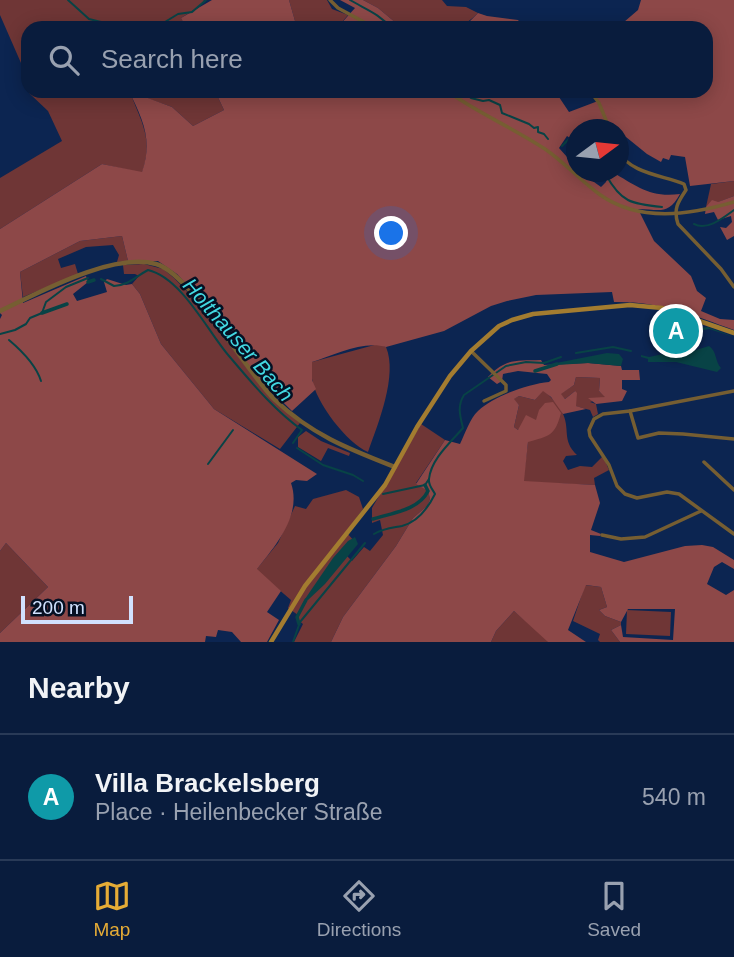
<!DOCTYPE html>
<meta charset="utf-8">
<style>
body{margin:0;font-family:Helvetica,sans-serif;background:#172948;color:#f1f3f6}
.compass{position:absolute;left:566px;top:119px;width:63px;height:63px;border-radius:50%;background:#091c3d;box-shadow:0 4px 18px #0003;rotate:75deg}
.scale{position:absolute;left:21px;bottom:18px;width:112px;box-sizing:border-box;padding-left:7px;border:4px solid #d1e1fe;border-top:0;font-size:19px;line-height:24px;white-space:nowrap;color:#d1e1fe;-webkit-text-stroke:5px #051023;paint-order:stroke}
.you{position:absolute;left:392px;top:234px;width:24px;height:24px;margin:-18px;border:5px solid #fff;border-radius:50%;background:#1a73e8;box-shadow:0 0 0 10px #1a73e833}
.badge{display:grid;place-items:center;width:46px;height:46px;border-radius:50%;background:#e6ac36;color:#fff;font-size:23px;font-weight:700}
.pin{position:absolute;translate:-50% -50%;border:4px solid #fff;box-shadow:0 2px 7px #0006}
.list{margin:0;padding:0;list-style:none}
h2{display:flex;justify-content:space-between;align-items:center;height:91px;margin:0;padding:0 28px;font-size:30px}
h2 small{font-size:23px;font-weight:400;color:#99a1b0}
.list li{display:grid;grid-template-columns:46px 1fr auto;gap:21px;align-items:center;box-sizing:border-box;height:126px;padding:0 28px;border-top:2px solid #293a57}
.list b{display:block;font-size:26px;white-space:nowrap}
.list p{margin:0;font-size:23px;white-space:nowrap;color:#99a1b0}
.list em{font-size:23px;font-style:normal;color:#99a1b0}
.icon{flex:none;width:38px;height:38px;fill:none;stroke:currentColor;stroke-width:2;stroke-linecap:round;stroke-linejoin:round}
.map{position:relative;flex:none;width:734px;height:642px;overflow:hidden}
.search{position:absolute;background:#091c3d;box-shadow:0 4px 18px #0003;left:21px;right:21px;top:21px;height:77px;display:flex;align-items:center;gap:18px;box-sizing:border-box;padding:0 24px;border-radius:21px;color:#99a1b0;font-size:26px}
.sheet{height:217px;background:#091c3d}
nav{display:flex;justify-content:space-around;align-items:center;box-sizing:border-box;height:98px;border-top:2px solid #293a57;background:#091c3d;font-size:19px;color:#99a1b0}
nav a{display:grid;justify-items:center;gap:4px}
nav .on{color:#e6ac36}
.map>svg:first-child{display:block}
.green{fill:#6f3636}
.forest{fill:#8d4848}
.water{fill:#084346}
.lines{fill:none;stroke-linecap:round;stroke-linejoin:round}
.stream{stroke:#084346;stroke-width:2}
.canal{stroke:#084346;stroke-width:3.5}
.minor{stroke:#765e32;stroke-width:3.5}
.tertiary{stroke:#765e32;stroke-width:4.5}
.secondary{stroke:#a37c30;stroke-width:4.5}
.labels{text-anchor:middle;stroke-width:5;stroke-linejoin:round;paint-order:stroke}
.water-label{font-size:21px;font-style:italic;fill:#42d8e2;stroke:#051023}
</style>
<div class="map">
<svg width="734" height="642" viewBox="0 0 734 642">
<rect width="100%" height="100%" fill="#0c2551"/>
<g class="green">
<path d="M 0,0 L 204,0 L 200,6 L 181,18 L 186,28 L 28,28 L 28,79 L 0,15 Z"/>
<path d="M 289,0 L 327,0 L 332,9 L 348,15 L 337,28 L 297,28 Z"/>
<path d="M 363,0 L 442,0 L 447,6 L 466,7 L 478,13 C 458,35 430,28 402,28 L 378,8 Z"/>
<path d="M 31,91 L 215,91 L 224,110 L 193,126 L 172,107 L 130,92 C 141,122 154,139 142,173 L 102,164 L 0,229 L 0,178 L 62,141 L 48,111 L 29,93 Z"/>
<path d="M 734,181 L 734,196 L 706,207 L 711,184 Z"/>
<path d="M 122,236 L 128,261 L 117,262 L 119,255 L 113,245 L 86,247 L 58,259 L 61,268 L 75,264 L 78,274 L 23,297 L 20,272 L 80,241 Z"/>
<path d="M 144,264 L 163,269 L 174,278 L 195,300 L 263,389 L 300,423 L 280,449 L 214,409 L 161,344 L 140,294 L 132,284 L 139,276 L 135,274 L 124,274 L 123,265 Z"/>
<path d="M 378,344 L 386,347 C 398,375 378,424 368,452 C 347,443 316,403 312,379 C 312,373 312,367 312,362 Z"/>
<path d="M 576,377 L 600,378 L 599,391 L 606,397 L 590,402 L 596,404 L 598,414 L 593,417 L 590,410 L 575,406 L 575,391 L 565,399 L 560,394 L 574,385 Z"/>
<path d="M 543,390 C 550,396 558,404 562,412 C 571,429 561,440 577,455 L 566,456 L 563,461 L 568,470 L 580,466 L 592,467 L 603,456 L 609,470 L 594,478 L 595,485 L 523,482 L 528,442 L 535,420 L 518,430 L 514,427 L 519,405 L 513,399 L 519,396 L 535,400 Z"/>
<path d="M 421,424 L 445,440 L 416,483 L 428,491 L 430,499 L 427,506 L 413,518 L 396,546 L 343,617 L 331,642 L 294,642 L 303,624 L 298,620 L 298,615 L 288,608 L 291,600 L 256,570 L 278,543 L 295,506 L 306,509 L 313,499 L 346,490 L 359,497 L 363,509 L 346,532 L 356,543 L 347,556 L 352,561 L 364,547 L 370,551 L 383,535 L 380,520 L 372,523 L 372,508 Z"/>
<path d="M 306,431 L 321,441 L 350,453 L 349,456 L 328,448 L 321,461 L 298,447 L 298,437 Z"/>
<path d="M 6,543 L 48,587 L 0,633 L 0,551 Z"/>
<path d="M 585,585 L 601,587 L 607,607 L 599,610 L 605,616 L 621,622 L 621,625 L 611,630 L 620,642 L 600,642 L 598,640 L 600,634 L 573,621 Z"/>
<path d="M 627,610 L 671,612 L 670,636 L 626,634 Z"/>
<path d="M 514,611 L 547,639 L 548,642 L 491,642 L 496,631 Z"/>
</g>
<g class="forest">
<path d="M 212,0 L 289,0 L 297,28 L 186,28 L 181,18 Z"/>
<path d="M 340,0 L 363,0 L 378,8 L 402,28 L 337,28 L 355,8 Z"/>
<path d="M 641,0 L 734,0 L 734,181 L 690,186 L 685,157 L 671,155 L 669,160 L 663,158 L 661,162 L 647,154 L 626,137 L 619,149 L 618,130 L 576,130 L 576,142 L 567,136 L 559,148 L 576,167 L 576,172 L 580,172 L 601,187 L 606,182 L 609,172 L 612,172 C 637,186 650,198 680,194 C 668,216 659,209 638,209 L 654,241 L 691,276 L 697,291 L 706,298 L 701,311 L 720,319 L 734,320 L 734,330 C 693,315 658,301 614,302 L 612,292 L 536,295 L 507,301 L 491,306 L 444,331 L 386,347 C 364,340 334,355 312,362 L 312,380 L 316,389 L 292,411 L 258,378 L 204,303 L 177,274 L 158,261 L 128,261 L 122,236 L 80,241 L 20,272 L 23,303 L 86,276 L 88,282 L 73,294 L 77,301 L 107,292 L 104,282 L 107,279 L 126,285 L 132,284 L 140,294 L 161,344 L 214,409 L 317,474 L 307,481 L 296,480 L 291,483 C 302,515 276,545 257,569 L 281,591 L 267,612 L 279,620 L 267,642 L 241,642 L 232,632 L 218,630 L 216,637 L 206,636 L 205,642 L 0,642 L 0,633 L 48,587 L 6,543 L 0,551 L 0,319 L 2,315 L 0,313 L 0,229 L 102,164 L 142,172 C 153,140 143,120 129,91 L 172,107 L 193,126 L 224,110 L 215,91 L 571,91 L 559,97 L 569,112 L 598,101 L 593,91 L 706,91 L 706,28 L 617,28 L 638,10 Z"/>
<path d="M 478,13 L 487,16 L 518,20 L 524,28 L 458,28 L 469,22 Z"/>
<path d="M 734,196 L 734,236 L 727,240 L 720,227 L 726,228 L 732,222 L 731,216 L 718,220 L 714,212 L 705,214 L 706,207 L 712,200 L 718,202 Z"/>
<path d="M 541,360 L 544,365 L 588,363 L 621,366 L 622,370 L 639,370 L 640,380 L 622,380 L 622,389 L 627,391 L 622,401 L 596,404 L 588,398 L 605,397 L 599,391 L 600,378 L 576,377 L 574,385 L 561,394 L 565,399 L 575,391 L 577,393 L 576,406 L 586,409 L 563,414 L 551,397 L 543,391 L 535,400 L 519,396 L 514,399 L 519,405 L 514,427 L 518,430 L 526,415 L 536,420 L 539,410 L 545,403 L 553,402 L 561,413 C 555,436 549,436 528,442 L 524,481 L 595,485 L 600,503 L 591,530 L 601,534 L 600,536 L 590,535 L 590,552 L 624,562 L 685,546 L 702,545 L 713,547 L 734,560 L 734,569 L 722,562 L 714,567 L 707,584 L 726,595 L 734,590 L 734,642 L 620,642 L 611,630 L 621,625 L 623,637 L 673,640 L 675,609 L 628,609 L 621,622 L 605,616 L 599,610 L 607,607 L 601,587 L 586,585 L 568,630 L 586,642 L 548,642 L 514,611 L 496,631 L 491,642 L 331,642 L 343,617 L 396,546 L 413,518 L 427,506 L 430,499 L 428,491 L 416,484 L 445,440 L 460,444 C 465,434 470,418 478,411 C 494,396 528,384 549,382 L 551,380 L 547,374 L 518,371 L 503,374 L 502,381 L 497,384 L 488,377 C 506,358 516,361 541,360 Z"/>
</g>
<g class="water">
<path d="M 708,327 L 734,337 L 709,329 L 694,332 L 672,354 L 673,357 L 709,346 C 717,351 715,362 721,368 L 717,372 L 676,362 L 648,362 L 648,359 L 641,357 L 641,355 L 649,357 L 668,353 L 691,329 Z"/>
<path d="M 607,353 L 619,354 L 623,359 L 621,366 L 588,363 L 557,365 L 556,363 Z"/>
<path d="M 355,537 L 358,544 L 325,584 L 308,600 L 305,599 L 333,558 L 348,541 Z"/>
</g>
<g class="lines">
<g class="stream">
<path d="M 68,0 L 89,19 L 101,22 L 106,28"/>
<path d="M 350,0 C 365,9 380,14 391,28"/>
<path d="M 115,28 L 121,28"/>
<path d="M 148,28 L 160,25 L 178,14 L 192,12 L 206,0"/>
<path d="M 462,91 L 471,98 L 483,101 L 489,100 L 500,105 L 502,113 L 529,124 L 534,128 L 538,127 L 538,132 L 544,134 L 548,139"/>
<path d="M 562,146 L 569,139 L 576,145"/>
<path d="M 606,175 C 621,202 631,204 662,207"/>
<path d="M 694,224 C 707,231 723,218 734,210"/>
<path d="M 101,279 L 114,286 C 129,285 135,277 148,270 C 182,278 208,332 229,356 C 252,383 274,410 302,430 L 293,443"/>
<path d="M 0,334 L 15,330 L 26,324 L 30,318 L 42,313 L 46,302 L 66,287 L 88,278"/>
<path d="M 9,340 C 22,351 36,365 41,381"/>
<path d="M 576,353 L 613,347 L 631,351"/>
<path d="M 297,448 L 323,465 L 353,475 L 363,481"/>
<path d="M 208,464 L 233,430"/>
<path d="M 383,494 L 425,485 L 429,479"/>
<path d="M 374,534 C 384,528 391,528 402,526 C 418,522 428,508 435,494 C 433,490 428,485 429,479 C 431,459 451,442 463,428 C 460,416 457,406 464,395 L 506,366 L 526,362 L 544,363 L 561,357"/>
<path d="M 293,642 L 300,622 L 365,543"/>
</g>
<g class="canal">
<path d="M 88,282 L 94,280"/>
<path d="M 42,313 L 67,304"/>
<path d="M 535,371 L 557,364"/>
<path d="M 373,519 C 392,513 419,510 428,491 L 425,485"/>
<path d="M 299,624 L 297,617 L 306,600"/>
</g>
<g class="minor">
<path d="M 330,0 L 338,8 L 375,28"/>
<path d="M 447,91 C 478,113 513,128 545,149 C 564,162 580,180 599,194 C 639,223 690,215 734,202"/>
<path d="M 590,91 L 599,103 L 610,130"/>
<path d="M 618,151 C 631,174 662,175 684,184 L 686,190 C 678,202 673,209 678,224 L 721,269 L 734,287"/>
<path d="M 471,351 L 506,385 L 506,391 L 484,401"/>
<path d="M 734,391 L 630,411 L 603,414 L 594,419 L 589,430 L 590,436 L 609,465 L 617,486 L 625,494 L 637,498 L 667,492 L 679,494 L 734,534"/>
<path d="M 630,411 L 638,438 L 659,433 L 683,434 L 734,439"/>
<path d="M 704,462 L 734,490"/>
<path d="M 602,535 L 621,539 L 645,537 L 701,511"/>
</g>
<path class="tertiary" d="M 0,311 C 40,292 113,252 156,264 C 190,273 246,372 275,400 C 312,435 349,449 395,467"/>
<path class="secondary" d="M 271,642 L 305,586 L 385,485 L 417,427 L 450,376 L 471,351 L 499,326 L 512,320 L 533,314 L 630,305 L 662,308 L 734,333"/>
</g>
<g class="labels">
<g class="water-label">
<text transform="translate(238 340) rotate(49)" y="7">Holthauser Bach</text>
</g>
</g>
</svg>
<svg class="compass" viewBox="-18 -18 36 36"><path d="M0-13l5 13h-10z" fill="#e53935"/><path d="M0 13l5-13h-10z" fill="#99a1b0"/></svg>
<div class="scale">200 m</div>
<div class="you"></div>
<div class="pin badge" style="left:676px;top:331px;background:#0f9aa8">A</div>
<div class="search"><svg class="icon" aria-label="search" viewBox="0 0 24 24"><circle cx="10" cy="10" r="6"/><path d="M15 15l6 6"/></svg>Search here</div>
</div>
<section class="sheet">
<h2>Nearby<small></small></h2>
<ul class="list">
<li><span class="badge" style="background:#0f9aa8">A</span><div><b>Villa Brackelsberg</b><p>Place · Heilenbecker Straße</p></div><em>540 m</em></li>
</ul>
</section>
<nav>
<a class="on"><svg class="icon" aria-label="map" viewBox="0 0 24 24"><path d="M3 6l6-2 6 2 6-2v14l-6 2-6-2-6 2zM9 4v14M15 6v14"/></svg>Map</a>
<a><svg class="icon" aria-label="directions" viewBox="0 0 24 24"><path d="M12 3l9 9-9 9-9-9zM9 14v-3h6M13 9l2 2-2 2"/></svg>Directions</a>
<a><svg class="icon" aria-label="saved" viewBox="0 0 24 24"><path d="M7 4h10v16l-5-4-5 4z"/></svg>Saved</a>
</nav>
